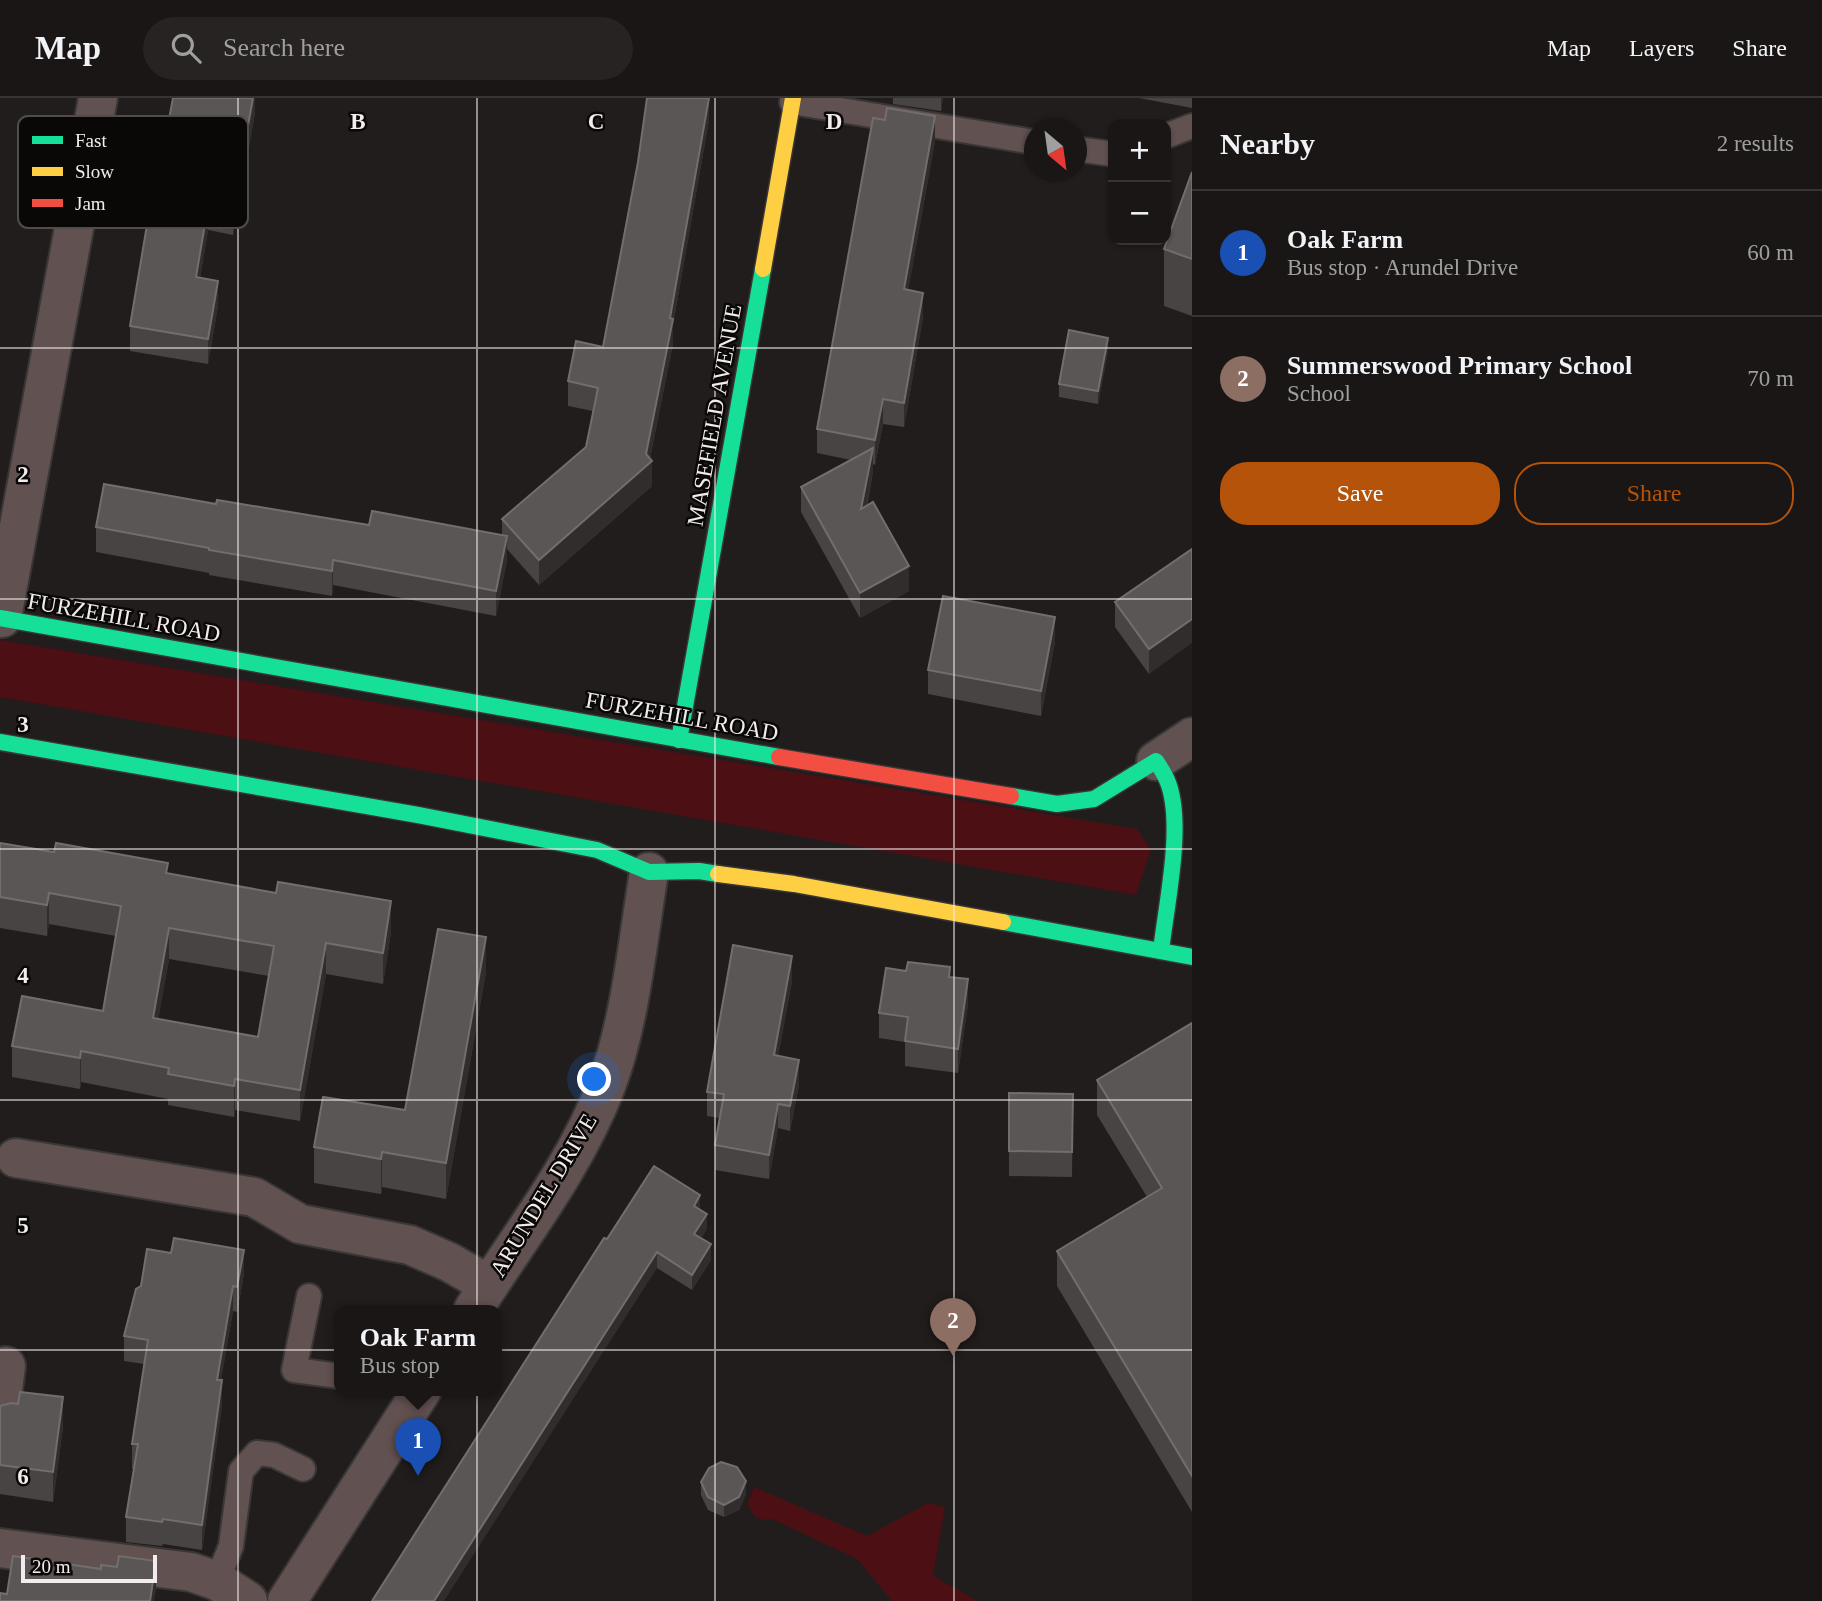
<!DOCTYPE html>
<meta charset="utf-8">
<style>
body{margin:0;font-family:"Times New Roman",serif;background:#262322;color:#f1f3f6}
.controls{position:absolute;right:21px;top:21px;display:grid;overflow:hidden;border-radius:14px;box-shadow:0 2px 5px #0004}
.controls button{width:63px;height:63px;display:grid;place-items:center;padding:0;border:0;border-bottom:2px solid #373534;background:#191615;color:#f1f3f6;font:35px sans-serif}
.compass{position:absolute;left:1024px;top:21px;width:63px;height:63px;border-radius:50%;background:#191615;box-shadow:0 2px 5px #0004;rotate:151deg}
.scale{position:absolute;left:21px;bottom:18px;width:136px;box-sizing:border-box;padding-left:7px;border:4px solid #f2edec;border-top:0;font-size:19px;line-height:24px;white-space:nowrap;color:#f2edec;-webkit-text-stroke:5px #0a0707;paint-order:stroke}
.you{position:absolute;left:595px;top:982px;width:24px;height:24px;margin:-18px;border:5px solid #fff;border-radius:50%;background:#1a73e8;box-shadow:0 0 0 10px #1a73e833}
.badge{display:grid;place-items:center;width:46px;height:46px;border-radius:50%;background:#b45309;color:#fff;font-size:23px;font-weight:700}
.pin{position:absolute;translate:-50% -58px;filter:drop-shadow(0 2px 4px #0008)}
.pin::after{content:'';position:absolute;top:37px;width:24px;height:21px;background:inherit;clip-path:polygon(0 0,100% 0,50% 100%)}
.popup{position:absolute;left:334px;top:1207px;width:168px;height:91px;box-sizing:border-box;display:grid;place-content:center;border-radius:14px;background:#191615;filter:drop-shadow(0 2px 5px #0005);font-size:23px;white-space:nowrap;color:#9f9fa0}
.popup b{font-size:26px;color:#f1f3f6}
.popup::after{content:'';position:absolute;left:50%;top:100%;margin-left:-14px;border:14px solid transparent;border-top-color:#191615}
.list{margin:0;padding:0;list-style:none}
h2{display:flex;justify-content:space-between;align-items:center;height:91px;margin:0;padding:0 28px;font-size:30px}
h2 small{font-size:23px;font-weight:400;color:#9f9fa0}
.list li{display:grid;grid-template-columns:46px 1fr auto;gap:21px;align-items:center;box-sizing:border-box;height:126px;padding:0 28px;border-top:2px solid #373534}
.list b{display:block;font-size:26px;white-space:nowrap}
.list p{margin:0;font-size:23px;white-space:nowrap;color:#9f9fa0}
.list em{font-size:23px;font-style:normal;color:#9f9fa0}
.actions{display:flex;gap:14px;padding:21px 28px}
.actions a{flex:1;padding:16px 0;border:2px solid #b45309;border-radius:28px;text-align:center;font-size:24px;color:#b45309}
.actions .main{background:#b45309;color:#fff}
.icon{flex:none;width:38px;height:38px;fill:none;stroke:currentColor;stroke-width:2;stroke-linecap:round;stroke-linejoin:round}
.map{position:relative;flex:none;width:1192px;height:1503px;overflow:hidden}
header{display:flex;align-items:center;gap:42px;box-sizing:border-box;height:98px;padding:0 35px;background:#191615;border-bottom:2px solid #373534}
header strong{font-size:33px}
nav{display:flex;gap:38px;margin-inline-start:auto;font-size:24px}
.search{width:490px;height:63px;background:#262322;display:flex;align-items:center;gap:18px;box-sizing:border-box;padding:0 24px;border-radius:38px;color:#9f9fa0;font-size:26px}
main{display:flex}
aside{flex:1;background:#191615}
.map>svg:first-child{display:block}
.green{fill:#4c0f14}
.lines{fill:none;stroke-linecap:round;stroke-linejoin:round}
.lane-casing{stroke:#393736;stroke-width:28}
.street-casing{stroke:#393736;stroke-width:42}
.fast-casing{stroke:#393736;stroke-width:19}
.slow-casing{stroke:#393736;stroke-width:19}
.jam-casing{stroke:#393736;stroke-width:19}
.lane{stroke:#625151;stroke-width:24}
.street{stroke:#625151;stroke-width:38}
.fast{stroke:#16e098;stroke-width:16}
.slow{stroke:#ffcf43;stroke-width:16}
.jam{stroke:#f24e42;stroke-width:16}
.wall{fill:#474443;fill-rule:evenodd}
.shaded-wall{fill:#302d2c}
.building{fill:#595655;stroke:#716e6d;stroke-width:2;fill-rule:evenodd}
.grid{fill:none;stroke:#f2edec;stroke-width:2;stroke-opacity:0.55}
.labels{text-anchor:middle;stroke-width:5;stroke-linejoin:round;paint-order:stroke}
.street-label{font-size:23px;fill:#f2edec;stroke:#0a0707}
.key{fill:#0a0707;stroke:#504c4c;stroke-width:2}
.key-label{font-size:19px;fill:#f2edec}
.grid-label{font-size:23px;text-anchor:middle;font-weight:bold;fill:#f2edec;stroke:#0a0707;stroke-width:5;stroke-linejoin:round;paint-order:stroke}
</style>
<header>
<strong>Map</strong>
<div class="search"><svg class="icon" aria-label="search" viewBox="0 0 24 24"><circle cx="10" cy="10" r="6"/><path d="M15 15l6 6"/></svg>Search here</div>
<nav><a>Map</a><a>Layers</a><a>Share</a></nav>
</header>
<main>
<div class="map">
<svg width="1192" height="1503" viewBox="0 0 1192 1503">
<rect width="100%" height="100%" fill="#211d1c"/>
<g class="green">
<path d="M 0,542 L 1137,731 L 1151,752 L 1136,797 L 0,599 Z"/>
<path d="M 754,1389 L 867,1438 L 928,1405 L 945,1409 L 933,1478 L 978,1503 L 892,1503 L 857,1461 L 772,1421 L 764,1422 L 755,1419 L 747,1406 Z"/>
</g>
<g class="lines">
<g class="lane-casing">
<g id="lane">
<path d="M 792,4 L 1034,44"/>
<path d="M 1166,38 L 1192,28"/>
<path d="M 1076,51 L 1113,56"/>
<path d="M 309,1198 L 294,1272 L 339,1278"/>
<path d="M 217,1483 L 231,1448 L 241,1373 L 257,1355 L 274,1357 L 303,1371"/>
</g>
</g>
<g class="street-casing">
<g id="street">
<path d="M 2,520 L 98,0"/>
<path d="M 1156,663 L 1192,639"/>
<path d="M 16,1060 L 254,1099 L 300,1126 L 410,1147 L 449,1164 L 489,1187"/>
<path d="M 473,1212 C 519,1139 575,1069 606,988 C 630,926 638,841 649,774"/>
<path d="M 0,1316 L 6,1268"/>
<path d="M 0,1450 L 191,1474 L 217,1483 L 248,1503"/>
<path d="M 287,1503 L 422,1292"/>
</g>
</g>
<g class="fast-casing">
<g id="fast">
<path d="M 0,520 L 779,659"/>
<path d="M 679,642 L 763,171"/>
<path d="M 0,644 L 418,717 L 597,752 L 649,774 L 699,773 L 718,776"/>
<path d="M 1011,698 L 1057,706 L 1094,701 L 1156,663 C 1160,669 1164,675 1167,682 C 1185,724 1166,807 1161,853"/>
<path d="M 1003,824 L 1192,859"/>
</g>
</g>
<g class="slow-casing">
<g id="slow">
<path d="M 763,171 L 793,0"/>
<path d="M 718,776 L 794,786 L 1003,824"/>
</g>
</g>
<g class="jam-casing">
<path id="jam" d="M 779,659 L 1011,698"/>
</g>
<use href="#lane" class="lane"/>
<use href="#street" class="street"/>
<use href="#fast" class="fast"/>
<use href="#slow" class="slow"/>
<use href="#jam" class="jam"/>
</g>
<g class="wall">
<path d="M 255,0 L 255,15 L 233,137 L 208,132 L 200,180 L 218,208 L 208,266 L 130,253 L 130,228 L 149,127 Z"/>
<path d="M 893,0 L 943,0 L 941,13 L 893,6 Z"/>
<path d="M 1139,0 L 1192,0 L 1192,10 Z"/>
<path d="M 709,22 L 673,227 L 673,246 L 650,360 L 652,388 L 539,487 L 507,451 L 507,462 L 496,518 L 333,487 L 332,498 L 209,477 L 209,475 L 96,454 L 96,429 L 216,406 L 369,427 L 502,437 L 502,421 L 586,349 L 593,313 L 568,308 L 568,283 L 603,249 Z"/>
<path d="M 935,43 L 908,192 L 923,219 L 904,329 L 883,326 L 875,367 L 873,366 L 873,374 L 867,408 L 909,493 L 860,520 L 801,414 L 801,389 L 851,362 L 817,355 L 817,331 Z"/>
<path d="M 1192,74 L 1192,218 L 1164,208 L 1164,151 Z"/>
<path d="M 1108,253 L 1098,306 L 1059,299 L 1059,286 Z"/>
<path d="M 1192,451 L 1149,576 L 1115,529 L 1115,504 Z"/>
<path d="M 1055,544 L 1041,618 L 928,596 L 928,572 Z"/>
<path d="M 0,745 L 168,776 L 391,834 L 383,886 L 326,876 L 300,1023 L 235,1012 L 234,1019 L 168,1007 L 168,1001 L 81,984 L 80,991 L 12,979 L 12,948 L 103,913 L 116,838 L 49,826 L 47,838 L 0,830 ZM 169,861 L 269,878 L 258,939 L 158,921 Z"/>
<path d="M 486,874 L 446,1101 L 382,1089 L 381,1096 L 314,1085 L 314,1049 L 405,1012 Z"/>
<path d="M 950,879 L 968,906 L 958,975 L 905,968 L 905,944 L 879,940 L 879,915 Z"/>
<path d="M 792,883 L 778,958 L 799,987 L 790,1033 L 778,1030 L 769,1081 L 715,1072 L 715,1047 L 720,1020 L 707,1018 L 707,994 Z"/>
<path d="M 1192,925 L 1192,1414 L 1057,1188 L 1057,1153 L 1147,1099 L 1097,1017 L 1097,982 Z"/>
<path d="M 1009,995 L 1073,996 L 1072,1079 L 1009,1078 Z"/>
<path d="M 700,1112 L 707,1131 L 701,1140 L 711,1162 L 692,1192 L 657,1170 L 607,1141 Z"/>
<path d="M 244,1176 L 237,1214 L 233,1213 L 221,1282 L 222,1307 L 202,1452 L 163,1446 L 162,1448 L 126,1444 L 126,1419 L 134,1371 L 132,1371 L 132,1346 L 144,1266 L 124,1263 L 124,1238 Z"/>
<path d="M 0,1308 L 63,1329 L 53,1404 L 0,1396 Z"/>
<path d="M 701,1384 L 746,1396 L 739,1412 L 724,1419 L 708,1412 L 701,1397 Z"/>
</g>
<g class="shaded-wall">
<path d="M 253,0 L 255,0 L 255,15 L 233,137 L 233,112 Z"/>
<path d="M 709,0 L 709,22 L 673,227 L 673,246 L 649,365 L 652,363 L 652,388 L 539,487 L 539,462 L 646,356 Z"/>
<path d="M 941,0 L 943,0 L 941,13 Z"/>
<path d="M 935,18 L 935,43 L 904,216 L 904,191 Z"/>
<path d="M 208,108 L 208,132 L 196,204 L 196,179 Z"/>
<path d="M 218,183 L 218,208 L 208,266 L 208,241 Z"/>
<path d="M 923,195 L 923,219 L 904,329 L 904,305 Z"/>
<path d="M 1108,240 L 1108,253 L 1098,306 L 1098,293 Z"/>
<path d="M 883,301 L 883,326 L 875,367 L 875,342 Z"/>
<path d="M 873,350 L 873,374 L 861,436 L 861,411 Z"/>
<path d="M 507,438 L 507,462 L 496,518 L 496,493 Z"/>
<path d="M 333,462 L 333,487 L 332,498 L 332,473 Z"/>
<path d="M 909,468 L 909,493 L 860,520 L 860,495 Z"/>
<path d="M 1055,519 L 1055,544 L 1041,618 L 1041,593 Z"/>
<path d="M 1192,521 L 1192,545 L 1149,576 L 1149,551 Z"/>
<path d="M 49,795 L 49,826 L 47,838 L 47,807 Z"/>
<path d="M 391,803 L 391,834 L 383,886 L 383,855 Z"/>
<path d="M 169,830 L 169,861 L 153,951 L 153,920 Z"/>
<path d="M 486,839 L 486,874 L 446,1101 L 446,1065 Z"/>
<path d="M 326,845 L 326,876 L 300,1023 L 300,992 Z"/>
<path d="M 792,858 L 792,883 L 774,982 L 774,957 Z"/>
<path d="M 968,881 L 968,906 L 958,975 L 958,951 Z"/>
<path d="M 81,953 L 81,984 L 80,991 L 80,960 Z"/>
<path d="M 799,962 L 799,987 L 790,1033 L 790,1008 Z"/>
<path d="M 235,981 L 235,1012 L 234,1019 L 234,988 Z"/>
<path d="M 778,1006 L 778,1030 L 769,1081 L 769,1057 Z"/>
<path d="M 382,1054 L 382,1089 L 381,1096 L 381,1061 Z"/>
<path d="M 700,1097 L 700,1112 L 694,1108 Z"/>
<path d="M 707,1116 L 707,1131 L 694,1151 L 694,1136 Z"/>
<path d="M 711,1146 L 711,1162 L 692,1192 L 692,1177 Z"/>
<path d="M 244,1152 L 244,1176 L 237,1214 L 237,1189 Z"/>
<path d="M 657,1154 L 657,1170 L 444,1503 L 434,1503 Z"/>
<path d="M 233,1188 L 233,1213 L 217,1306 L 217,1282 Z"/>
<path d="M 222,1282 L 222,1307 L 202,1452 L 202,1427 Z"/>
<path d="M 63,1299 L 63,1329 L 53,1404 L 53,1374 Z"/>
<path d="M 746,1383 L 746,1396 L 739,1412 L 724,1419 L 724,1407 Z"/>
<path d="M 156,1463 L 156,1492 L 154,1503 L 150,1503 Z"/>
</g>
<g class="building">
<path d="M 173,0 L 253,0 L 233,112 L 208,108 L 196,179 L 218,183 L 208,241 L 130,228 L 147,127 L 149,127 Z"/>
<path d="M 647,0 L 709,0 L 670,220 L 673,221 L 646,356 L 652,363 L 539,462 L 502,421 L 586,349 L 598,290 L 568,283 L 576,243 L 603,249 L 638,64 Z"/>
<path d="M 887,10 L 935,18 L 904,191 L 923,195 L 904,305 L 883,301 L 875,342 L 817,331 L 873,20 L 885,22 Z"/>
<path d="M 1192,74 L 1192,161 L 1164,151 Z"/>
<path d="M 1069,232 L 1108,240 L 1098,293 L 1059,286 Z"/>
<path d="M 873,350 L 861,411 L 873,404 L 909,468 L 860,495 L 801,389 Z"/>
<path d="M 104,386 L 216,406 L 217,402 L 369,427 L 372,413 L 507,438 L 496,493 L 333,462 L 332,473 L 209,452 L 209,450 L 96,429 Z"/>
<path d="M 1192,451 L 1192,521 L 1149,551 L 1115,504 Z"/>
<path d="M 943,498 L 1055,519 L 1041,593 L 928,572 Z"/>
<path d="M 0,745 L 54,754 L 56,745 L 168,765 L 166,775 L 276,795 L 278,784 L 391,803 L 383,855 L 326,845 L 300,992 L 235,981 L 234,988 L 168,976 L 169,970 L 81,953 L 80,960 L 12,948 L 22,898 L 103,913 L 121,808 L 49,795 L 47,807 L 0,799 ZM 169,830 L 274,848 L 258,939 L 153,920 Z"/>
<path d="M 438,831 L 486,839 L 446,1065 L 382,1054 L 381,1061 L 314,1049 L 323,999 L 405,1012 Z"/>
<path d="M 733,847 L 792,858 L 774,957 L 799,962 L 790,1008 L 778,1006 L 769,1057 L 715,1047 L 724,996 L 707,994 Z"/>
<path d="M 908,864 L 950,869 L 949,879 L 968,881 L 958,951 L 905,943 L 908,919 L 879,915 L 886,870 L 906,873 Z"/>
<path d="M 1192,925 L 1192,1378 L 1057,1153 L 1162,1090 L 1097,982 Z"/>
<path d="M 1009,995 L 1073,996 L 1072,1054 L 1009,1053 Z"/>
<path d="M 654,1068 L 700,1097 L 694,1108 L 707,1116 L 694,1136 L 711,1146 L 692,1177 L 657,1154 L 434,1503 L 372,1503 L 604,1140 L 607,1141 Z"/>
<path d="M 174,1140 L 244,1152 L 237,1189 L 233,1188 L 217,1282 L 222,1282 L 202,1427 L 163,1421 L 162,1424 L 126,1419 L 138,1346 L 132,1346 L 148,1242 L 124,1238 L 136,1191 L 141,1188 L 147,1151 L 171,1155 Z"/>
<path d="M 20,1294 L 63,1299 L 53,1374 L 0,1367 L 0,1308 L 11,1305 L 18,1306 Z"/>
<path d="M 721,1364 L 737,1369 L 746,1383 L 739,1399 L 724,1407 L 708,1399 L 701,1384 L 709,1370 Z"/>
<path d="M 13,1458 L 101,1471 L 101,1467 L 117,1469 L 119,1458 L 156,1463 L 150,1503 L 0,1503 L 0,1495 L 7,1496 Z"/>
</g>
<path class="grid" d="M 238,0 L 238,1503M 477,0 L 477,1503M 715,0 L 715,1503M 954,0 L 954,1503M 0,250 L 1192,250M 0,501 L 1192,501M 0,751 L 1192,751M 0,1002 L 1192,1002M 0,1252 L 1192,1252"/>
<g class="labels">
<g class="street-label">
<text transform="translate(714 317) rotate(-80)" y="8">MASEFIELD AVENUE</text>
<text transform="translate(124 519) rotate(10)" y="8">FURZEHILL ROAD</text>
<text transform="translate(682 618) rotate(10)" y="8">FURZEHILL ROAD</text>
<text transform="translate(543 1097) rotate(-59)" y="8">ARUNDEL DRIVE</text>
</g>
</g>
<rect x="18" y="18" width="230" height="112" rx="10" class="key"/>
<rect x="32" y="38" width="31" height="8" fill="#16e098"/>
<rect x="32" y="69" width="31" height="9" fill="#ffcf43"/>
<rect x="32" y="101" width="31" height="8" fill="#f24e42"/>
<g class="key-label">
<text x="75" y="49">Fast</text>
<text x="75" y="80">Slow</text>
<text x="75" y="112">Jam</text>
</g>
<g class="grid-label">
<text x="358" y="31">B</text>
<text x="596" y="31">C</text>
<text x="834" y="31">D</text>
<text x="23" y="384">2</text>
<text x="23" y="634">3</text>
<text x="23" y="885">4</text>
<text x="23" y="1135">5</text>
<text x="23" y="1386">6</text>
</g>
</svg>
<div class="controls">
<button>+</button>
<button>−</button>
</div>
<svg class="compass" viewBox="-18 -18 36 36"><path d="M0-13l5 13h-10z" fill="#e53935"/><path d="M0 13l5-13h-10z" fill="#9f9fa0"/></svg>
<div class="scale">20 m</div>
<div class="you"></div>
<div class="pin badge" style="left:418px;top:1378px;background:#1a4fb4">1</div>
<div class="popup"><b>Oak Farm</b>Bus stop</div>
<div class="pin badge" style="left:953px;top:1258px;background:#8d6e63">2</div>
</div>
<aside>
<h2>Nearby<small>2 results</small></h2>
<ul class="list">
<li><span class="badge" style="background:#1a4fb4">1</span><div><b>Oak Farm</b><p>Bus stop · Arundel Drive</p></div><em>60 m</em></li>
<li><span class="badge" style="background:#8d6e63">2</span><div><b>Summerswood Primary School</b><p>School</p></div><em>70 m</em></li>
</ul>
<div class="actions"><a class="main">Save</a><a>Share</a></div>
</aside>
</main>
